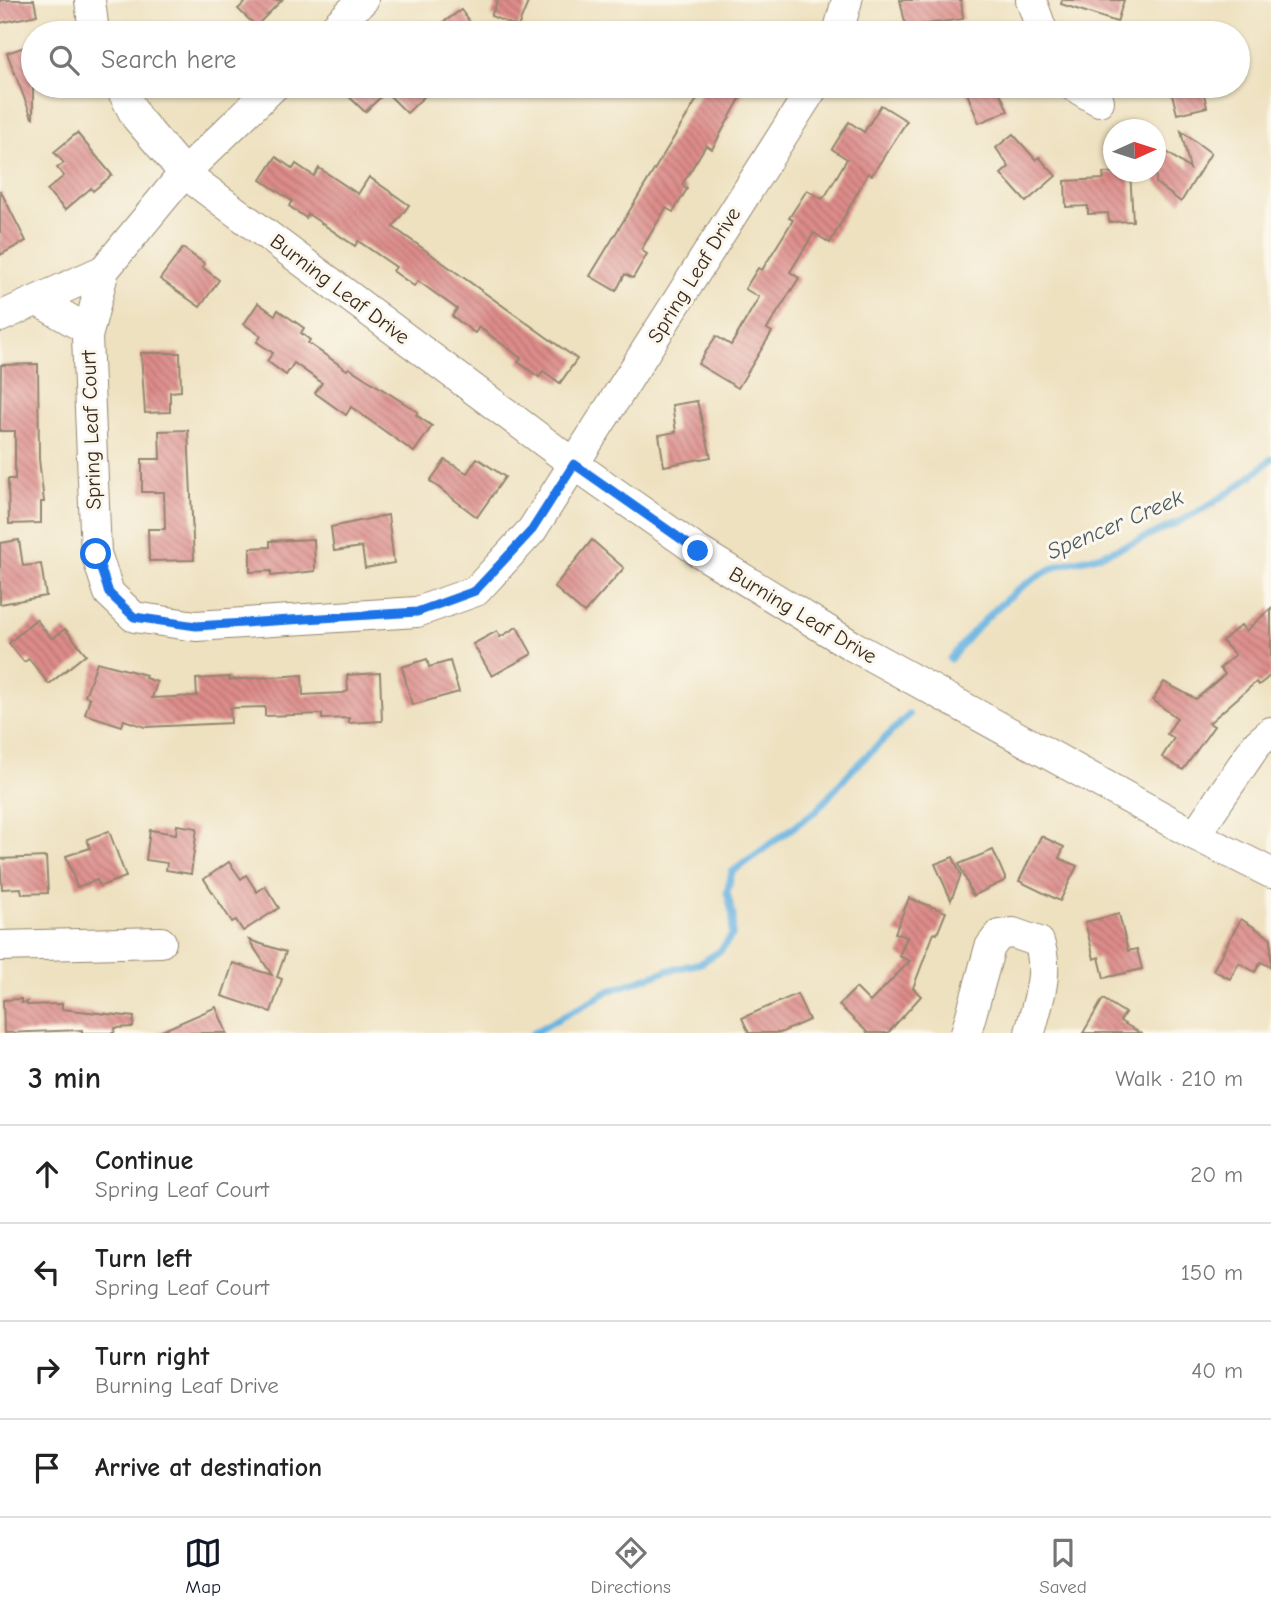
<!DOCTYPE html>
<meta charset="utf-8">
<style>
body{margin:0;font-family:"Comic Neue",sans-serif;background:#f6f6f6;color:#222}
.compass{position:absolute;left:1103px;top:119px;width:63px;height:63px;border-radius:50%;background:#fff;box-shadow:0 2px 5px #0004;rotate:87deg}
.stop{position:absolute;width:21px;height:21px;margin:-16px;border:5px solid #1a73e8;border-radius:50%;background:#fff}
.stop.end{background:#1a73e8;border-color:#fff;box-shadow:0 2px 7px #0008}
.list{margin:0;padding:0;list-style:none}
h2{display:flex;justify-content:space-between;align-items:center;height:91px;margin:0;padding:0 28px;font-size:30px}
h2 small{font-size:23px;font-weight:400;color:#767676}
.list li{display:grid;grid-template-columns:46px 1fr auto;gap:21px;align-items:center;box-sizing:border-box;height:98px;padding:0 28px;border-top:2px solid #e0e0e0}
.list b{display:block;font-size:26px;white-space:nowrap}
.list p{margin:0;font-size:23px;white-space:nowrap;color:#767676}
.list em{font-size:23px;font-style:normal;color:#767676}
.icon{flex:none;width:38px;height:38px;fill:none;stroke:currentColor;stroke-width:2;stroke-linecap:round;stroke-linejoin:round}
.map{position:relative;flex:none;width:1271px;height:1033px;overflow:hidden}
.search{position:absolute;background:#fff;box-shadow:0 2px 5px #0004;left:21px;right:21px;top:21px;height:77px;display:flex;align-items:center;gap:18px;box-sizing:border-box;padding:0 24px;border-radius:38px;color:#767676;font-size:26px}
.sheet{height:483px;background:#fff}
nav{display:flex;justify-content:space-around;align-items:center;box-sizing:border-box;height:98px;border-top:2px solid #e0e0e0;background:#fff;font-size:19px;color:#767676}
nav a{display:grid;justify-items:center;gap:4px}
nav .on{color:#111827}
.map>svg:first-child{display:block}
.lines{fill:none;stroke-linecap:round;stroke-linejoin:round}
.stream{stroke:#68b3e1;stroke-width:7}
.building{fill:url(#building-back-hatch)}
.minor-casing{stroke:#94866f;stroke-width:32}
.minor{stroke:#fff;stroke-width:30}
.route{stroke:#1a73e8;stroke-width:9}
.labels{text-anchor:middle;stroke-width:6;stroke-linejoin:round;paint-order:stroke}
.street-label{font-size:21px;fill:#3b2a1e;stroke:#fbf7ec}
.water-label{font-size:23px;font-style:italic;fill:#4b5a62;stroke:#fbf7ec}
</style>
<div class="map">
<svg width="1271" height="1033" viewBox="0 0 1271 1033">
<defs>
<pattern id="building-back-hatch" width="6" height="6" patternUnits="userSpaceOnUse" patternTransform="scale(1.75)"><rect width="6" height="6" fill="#dd8c8a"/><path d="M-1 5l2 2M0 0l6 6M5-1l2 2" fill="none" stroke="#b47370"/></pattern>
</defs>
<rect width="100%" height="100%" fill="#fbf7ec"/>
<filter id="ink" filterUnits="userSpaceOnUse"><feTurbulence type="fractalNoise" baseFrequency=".0143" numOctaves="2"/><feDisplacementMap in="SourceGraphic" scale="14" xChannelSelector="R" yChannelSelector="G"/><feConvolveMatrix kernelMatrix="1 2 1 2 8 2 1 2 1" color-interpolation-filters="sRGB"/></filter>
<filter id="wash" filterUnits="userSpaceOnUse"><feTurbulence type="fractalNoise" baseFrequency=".00686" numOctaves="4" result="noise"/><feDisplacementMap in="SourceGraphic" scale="28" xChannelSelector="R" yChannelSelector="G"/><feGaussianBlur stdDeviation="1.57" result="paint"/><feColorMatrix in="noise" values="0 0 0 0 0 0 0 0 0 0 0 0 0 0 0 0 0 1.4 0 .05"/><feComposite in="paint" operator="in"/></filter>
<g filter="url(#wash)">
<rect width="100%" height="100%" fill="#eee1c0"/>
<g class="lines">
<g class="stream">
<path d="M 950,659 C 978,624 1015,584 1058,566 C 1071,561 1086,560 1100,555 C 1160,534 1224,503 1271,459"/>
<path d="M 533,1033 L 609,991 L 666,971 L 701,963 L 721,950 L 732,935 L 733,916 L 727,892 L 732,872 L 817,810 L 851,771 L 909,715"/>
</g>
</g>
<g id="blocks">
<g class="building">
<path d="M 0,0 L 34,0 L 37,15 L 0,23 Z"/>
<path d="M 248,0 L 282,0 L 256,26 L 238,9 Z"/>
<path d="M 498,0 L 529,0 L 518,27 L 491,16 Z"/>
<path d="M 900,0 L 961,0 L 963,19 L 906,27 Z"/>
<path d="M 1062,0 L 1124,0 L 1117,22 L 1061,4 Z"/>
<path d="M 461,10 L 478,33 L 428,33 Z"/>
<path d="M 33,44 L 33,118 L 32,118 L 7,53 Z"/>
<path d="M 338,86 L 435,86 L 407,113 L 386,92 L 365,112 Z"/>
<path d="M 705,86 L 747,86 L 712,149 L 706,145 L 682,185 L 687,189 L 673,212 L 666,208 L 641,250 L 647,254 L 633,278 L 625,274 L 616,291 L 590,276 Z"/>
<path d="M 964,86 L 997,86 L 1008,111 L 979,123 Z"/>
<path d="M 1170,86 L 1202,86 L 1207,107 L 1177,114 Z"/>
<path d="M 881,105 L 907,121 L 872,175 L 868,173 L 830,243 L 814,233 L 790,272 L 799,278 L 767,329 L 772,332 L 738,388 L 698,364 L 716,336 L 731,345 L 759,297 L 745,289 L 758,268 L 762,270 L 793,220 L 789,218 L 807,190 L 822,199 L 826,195 L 847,159 L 832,149 L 849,122 L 864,132 Z"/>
<path d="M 1181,131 L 1211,153 L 1181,202 L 1156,183 L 1156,144 L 1190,169 Z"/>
<path d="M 77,133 L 112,175 L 93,191 L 91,188 L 65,210 L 47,190 L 64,176 L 57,168 L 64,163 L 54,152 Z"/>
<path d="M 1013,134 L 1036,160 L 1039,157 L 1056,176 L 1026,202 L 1001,174 L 1009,167 L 996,148 Z"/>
<path d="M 276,157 L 293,169 L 296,164 L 314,176 L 319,168 L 358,194 L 369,177 L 409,205 L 393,227 L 577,359 L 560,383 L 543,371 L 539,377 L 518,362 L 521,358 L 479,327 L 475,333 L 452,316 L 457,309 L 418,281 L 414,286 L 393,271 L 396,267 L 358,241 L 355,246 L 308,214 L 306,218 L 289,206 L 292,201 L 261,180 Z"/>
<path d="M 1130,172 L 1133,221 L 1109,222 L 1108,213 L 1088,214 L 1088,206 L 1066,207 L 1065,181 L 1104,179 L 1103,173 Z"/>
<path d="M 0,190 L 26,241 L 0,255 Z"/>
<path d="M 183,248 L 205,264 L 202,267 L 219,280 L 200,307 L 160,279 Z"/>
<path d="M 258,303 L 275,315 L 278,310 L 304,328 L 301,333 L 310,340 L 308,343 L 347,370 L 349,368 L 418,412 L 416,415 L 432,426 L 414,452 L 351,407 L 346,415 L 315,393 L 322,383 L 294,363 L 286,375 L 267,361 L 273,353 L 257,342 L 261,336 L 244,324 Z"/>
<path d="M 141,353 L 180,353 L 181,391 L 170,392 L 170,412 L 145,413 Z"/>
<path d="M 38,364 L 39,459 L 44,502 L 41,502 L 41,523 L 9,524 L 8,479 L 15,479 L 15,431 L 0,431 L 1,365 Z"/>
<path d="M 697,401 L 711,457 L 664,466 L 659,435 L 676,432 L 672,405 Z"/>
<path d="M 188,430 L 194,560 L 149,561 L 148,529 L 165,529 L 164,492 L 142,492 L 142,459 L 160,459 L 159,431 Z"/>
<path d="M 477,458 L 505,477 L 477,517 L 430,481 L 445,460 L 467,473 Z"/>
<path d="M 388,515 L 394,563 L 365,568 L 362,547 L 334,551 L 331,527 Z"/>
<path d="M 314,539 L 315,571 L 271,576 L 271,571 L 250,572 L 250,548 L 270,547 L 270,541 Z"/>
<path d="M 19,540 L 23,566 L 41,564 L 46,596 L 0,604 L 0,543 Z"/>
<path d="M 592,540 L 624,568 L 584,613 L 554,587 Z"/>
<path d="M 1271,608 L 1271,675 L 1259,685 L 1256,682 L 1209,723 L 1214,726 L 1183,770 L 1162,757 L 1174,738 L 1167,734 L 1177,718 L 1153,700 L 1164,682 L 1196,699 L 1225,674 L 1220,668 L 1235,655 L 1222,641 L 1241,625 L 1246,631 Z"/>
<path d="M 36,619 L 52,639 L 65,629 L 86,654 L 49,684 L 29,659 L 24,662 L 9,643 Z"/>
<path d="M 517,627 L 532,654 L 492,676 L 473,644 L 497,631 L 500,637 Z"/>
<path d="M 427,659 L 429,667 L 450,661 L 459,692 L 412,705 L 402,667 Z"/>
<path d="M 97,662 L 146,675 L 145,678 L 157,682 L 152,698 L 197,696 L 196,679 L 229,677 L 229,680 L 302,675 L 303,695 L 343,693 L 348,691 L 347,675 L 380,673 L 382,721 L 349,723 L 349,718 L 322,719 L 322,714 L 265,716 L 265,707 L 230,708 L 231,723 L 145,727 L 124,720 L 122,726 L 85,714 L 90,698 L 85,696 Z"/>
<path d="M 177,825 L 197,828 L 191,874 L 166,870 L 167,863 L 146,860 L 150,830 L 176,834 Z"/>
<path d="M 109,831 L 126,877 L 100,886 L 97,880 L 77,887 L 66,856 L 90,848 L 87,839 Z"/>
<path d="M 1041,836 L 1064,847 L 1059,858 L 1077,866 L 1060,901 L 1019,881 Z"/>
<path d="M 993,850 L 1006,880 L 973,896 L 959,864 Z"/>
<path d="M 46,857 L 48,893 L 22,894 L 21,888 L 2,889 L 0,859 Z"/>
<path d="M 953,857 L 961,875 L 951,900 L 935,864 Z"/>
<path d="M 229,862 L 241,879 L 246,875 L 257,892 L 265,886 L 279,908 L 243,931 L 236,920 L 232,922 L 204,879 Z"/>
<path d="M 909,898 L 946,912 L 937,934 L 934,933 L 913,988 L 921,996 L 888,1033 L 868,1033 L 839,1005 L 856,988 L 870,1002 L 910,961 L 899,956 L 907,937 L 895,933 Z"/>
<path d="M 1119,914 L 1128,951 L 1137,949 L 1142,969 L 1104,978 L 1099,957 L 1094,959 L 1085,922 Z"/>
<path d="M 1241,919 L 1271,938 L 1271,967 L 1261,962 L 1255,972 L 1239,963 L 1230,979 L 1213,970 Z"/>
<path d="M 249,940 L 286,952 L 277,977 L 282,979 L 271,1012 L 222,996 L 233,963 L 272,975 Z"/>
<path d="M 797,994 L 809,1020 L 780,1033 L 749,1033 L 742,1018 Z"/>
<path d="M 21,999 L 21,1003 L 27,1002 L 27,1005 L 62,1004 L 62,1009 L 134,1017 L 133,1027 L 115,1028 L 114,1033 L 82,1033 L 82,1030 L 4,1033 L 3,1000 Z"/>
<path d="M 1103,999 L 1125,1013 L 1120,1021 L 1140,1033 L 1083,1033 Z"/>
<path d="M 216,1007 L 227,1033 L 157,1033 Z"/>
</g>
</g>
</g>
<g filter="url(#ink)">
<use href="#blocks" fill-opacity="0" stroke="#94866f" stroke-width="2"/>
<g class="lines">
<g class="minor-casing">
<g id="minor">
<path d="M 90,0 L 94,33"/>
<path d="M 1031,0 L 1043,33"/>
<path d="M 329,33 L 363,0"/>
<path d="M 838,33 L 847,0"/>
<path d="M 120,86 L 136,117 L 184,173 L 574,464 L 698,551 L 851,645 L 1195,835 L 1271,873"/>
<path d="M 274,86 L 184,173 L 104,270 L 87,337 L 96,553 L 109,593 L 134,617 L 196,626 L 417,612 L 476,591 L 532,530 L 814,86"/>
<path d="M 1073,86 L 1099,101"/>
<path d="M 38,301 L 88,330"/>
<path d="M 0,317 L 104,270"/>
<path d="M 1195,835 L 1256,745 L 1271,732"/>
<path d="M 0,946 L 161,942"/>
<path d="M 966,1033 L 990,947 L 999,935 L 1013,933 L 1039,942 C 1050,973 1037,1003 1030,1033"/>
</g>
</g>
<use href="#minor" class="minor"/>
</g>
</g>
<g class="lines" filter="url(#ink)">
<path class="route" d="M 96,554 L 109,593 L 134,617 L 196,626 L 417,612 L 475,591 L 532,530 L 574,464 L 698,551"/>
</g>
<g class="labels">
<g class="street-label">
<text transform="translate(694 275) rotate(-58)" y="7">Spring Leaf Drive</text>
<text transform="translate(340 289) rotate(37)" y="7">Burning Leaf Drive</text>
<text transform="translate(91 430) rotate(-92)" y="7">Spring Leaf Court</text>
<text transform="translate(803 615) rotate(31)" y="7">Burning Leaf Drive</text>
</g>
<g class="water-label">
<text transform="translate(1115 524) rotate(-23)" y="8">Spencer Creek</text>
</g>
</g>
</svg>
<svg class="compass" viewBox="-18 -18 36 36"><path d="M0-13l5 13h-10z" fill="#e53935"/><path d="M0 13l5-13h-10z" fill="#767676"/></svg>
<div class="stop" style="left:96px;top:554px"></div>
<div class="stop end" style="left:698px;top:551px"></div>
<div class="search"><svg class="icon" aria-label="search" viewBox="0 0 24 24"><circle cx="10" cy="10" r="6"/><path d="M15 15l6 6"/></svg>Search here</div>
</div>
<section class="sheet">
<h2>3 min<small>Walk · 210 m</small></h2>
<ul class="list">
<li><svg class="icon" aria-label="ahead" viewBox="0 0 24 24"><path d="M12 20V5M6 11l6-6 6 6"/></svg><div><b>Continue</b><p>Spring Leaf Court</p></div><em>20 m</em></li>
<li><svg class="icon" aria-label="left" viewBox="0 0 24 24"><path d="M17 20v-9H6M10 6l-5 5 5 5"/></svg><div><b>Turn left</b><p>Spring Leaf Court</p></div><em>150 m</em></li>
<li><svg class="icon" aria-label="right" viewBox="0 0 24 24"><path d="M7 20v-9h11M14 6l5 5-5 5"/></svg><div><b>Turn right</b><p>Burning Leaf Drive</p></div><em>40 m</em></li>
<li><svg class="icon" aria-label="arrive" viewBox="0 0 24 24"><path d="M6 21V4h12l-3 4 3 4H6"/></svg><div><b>Arrive at destination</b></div></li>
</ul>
</section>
<nav>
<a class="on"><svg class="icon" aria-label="map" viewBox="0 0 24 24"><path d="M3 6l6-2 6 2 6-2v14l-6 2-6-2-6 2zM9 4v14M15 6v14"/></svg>Map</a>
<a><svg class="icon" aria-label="directions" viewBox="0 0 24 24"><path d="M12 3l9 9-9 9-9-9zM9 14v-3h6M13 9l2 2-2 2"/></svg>Directions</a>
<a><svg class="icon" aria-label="saved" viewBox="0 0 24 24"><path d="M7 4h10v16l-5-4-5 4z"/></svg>Saved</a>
</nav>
